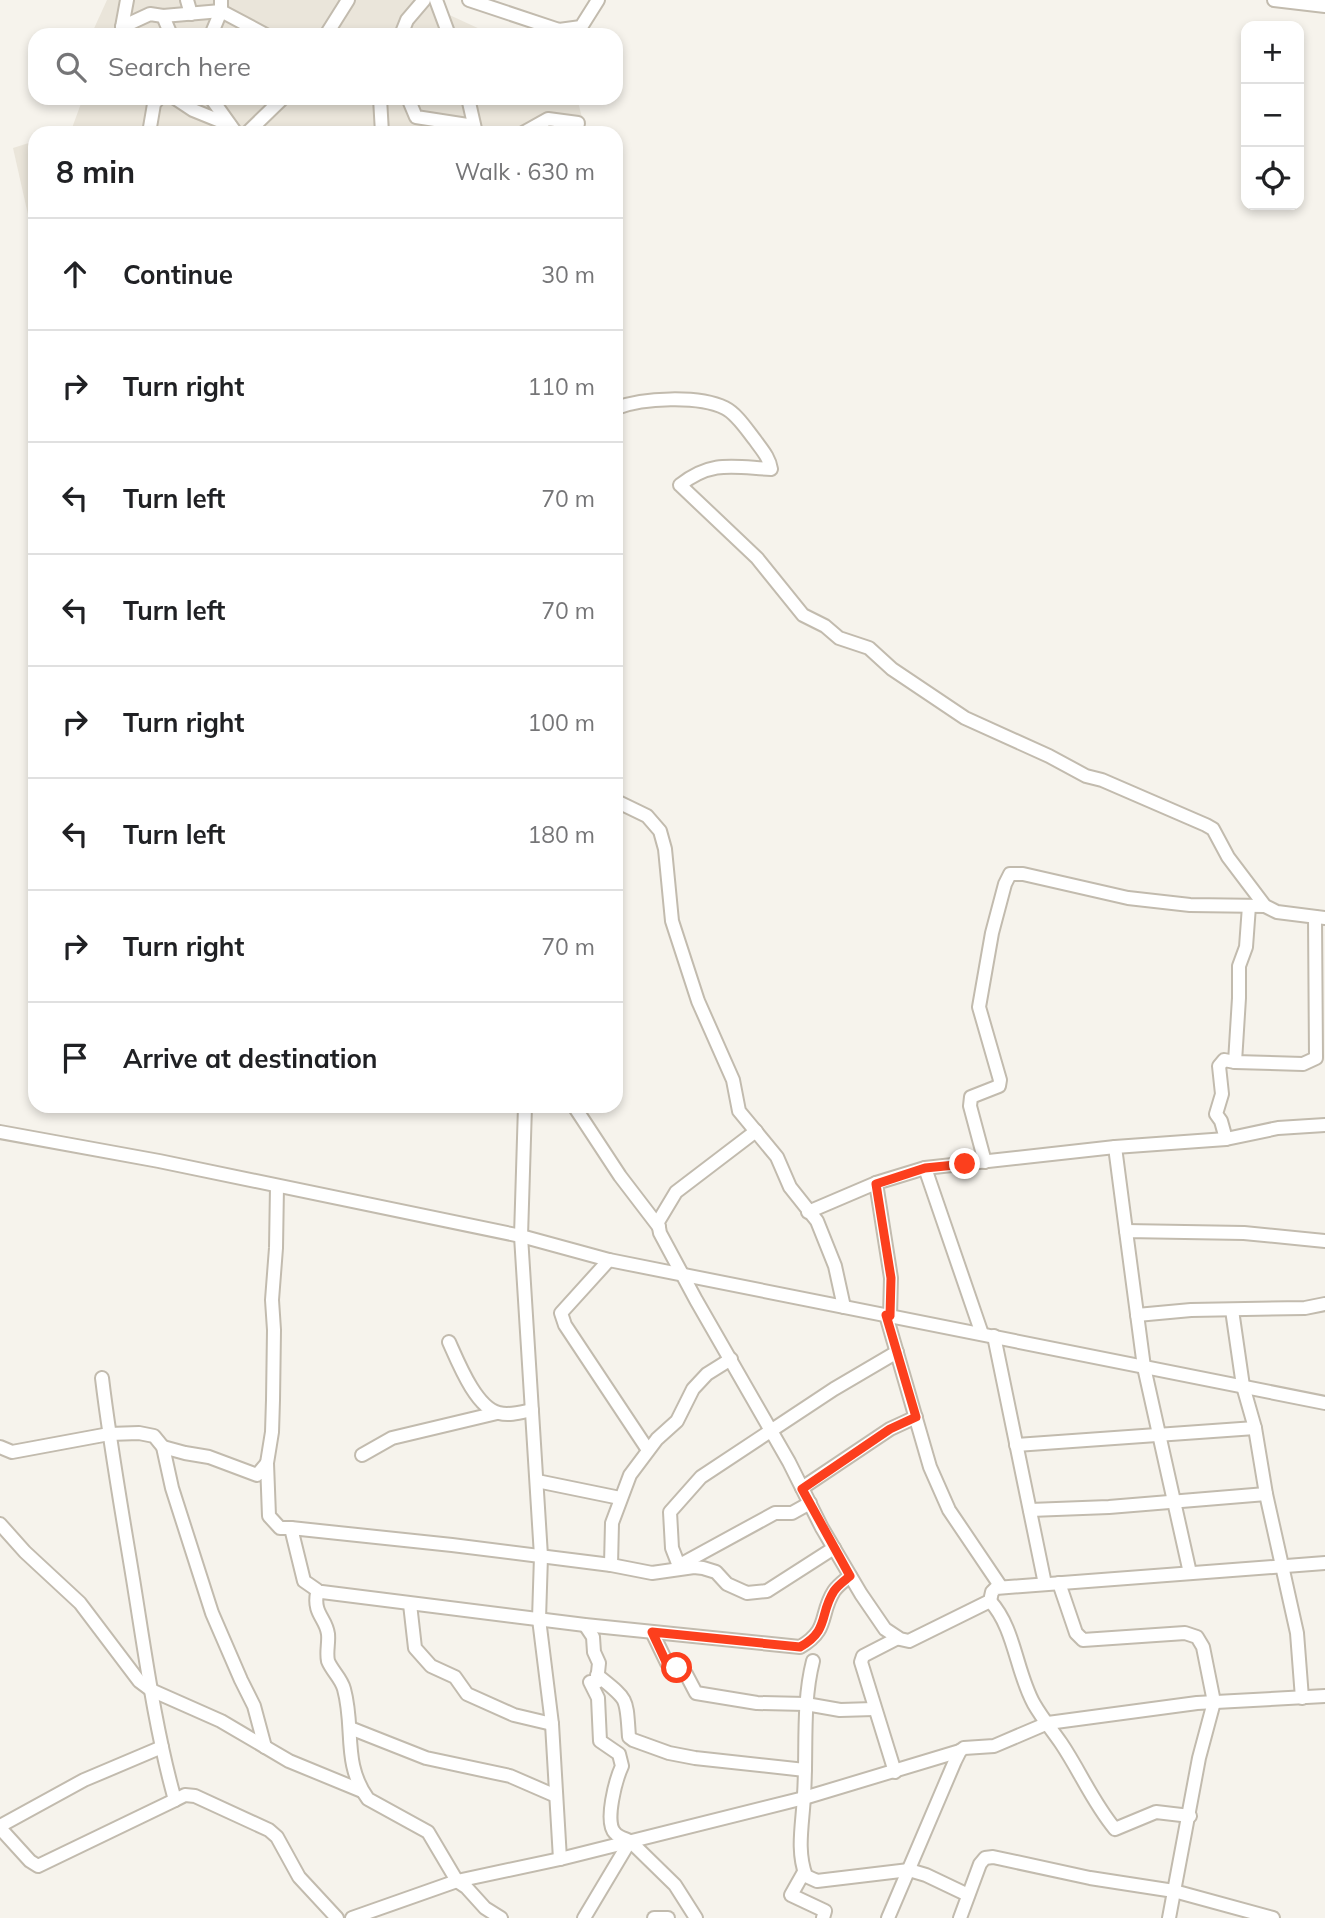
<!DOCTYPE html>
<meta charset="utf-8">
<style>
body{margin:0;font-family:Mulish,sans-serif;background:#f6f6f6;color:#202124}
.controls{position:absolute;right:21px;top:21px;display:grid;overflow:hidden;border-radius:14px;box-shadow:0 4px 10px #0003}
.controls button{width:63px;height:63px;display:grid;place-items:center;padding:0;border:0;border-bottom:2px solid #e0e0e0;background:#fff;color:#202124;font:35px sans-serif}
.stop{position:absolute;width:21px;height:21px;margin:-16px;border:5px solid #fc3f1d;border-radius:50%;background:#fff}
.stop.end{background:#fc3f1d;border-color:#fff;box-shadow:0 2px 7px #0008}
.list{margin:0;padding:0;list-style:none}
h2{display:flex;justify-content:space-between;align-items:center;height:91px;margin:0;padding:0 28px;font-size:30px}
h2 small{font-size:23px;font-weight:400;color:#757577}
.list li{display:grid;grid-template-columns:46px 1fr auto;gap:21px;align-items:center;box-sizing:border-box;height:112px;padding:0 28px;border-top:2px solid #e0e0e0}
.list b{display:block;font-size:26px;white-space:nowrap}
.list em{font-size:23px;font-style:normal;color:#757577}
.icon{flex:none;width:38px;height:38px;fill:none;stroke:currentColor;stroke-width:2;stroke-linecap:round;stroke-linejoin:round}
.map{position:relative;flex:none;width:1325px;height:1918px;overflow:hidden}
.search{position:absolute;background:#fff;box-shadow:0 4px 10px #0003;left:28px;top:28px;width:595px;height:77px;display:flex;align-items:center;gap:18px;box-sizing:border-box;padding:0 24px;border-radius:21px;color:#757577;font-size:26px}
.panel{position:absolute;background:#fff;box-shadow:0 4px 10px #0003;left:28px;top:126px;width:595px;height:987px;border-radius:21px}
.map>svg:first-child{display:block}
.residential{fill:#eae5da}
.lines{fill:none;stroke-linecap:round;stroke-linejoin:round}
.minor-casing{stroke:#c2bbae;stroke-width:16}
.minor{stroke:#fff;stroke-width:12}
.route{stroke:#fc3f1d;stroke-width:9}
</style>
<div class="map">
<svg width="1325" height="1918" viewBox="0 0 1325 1918">
<rect width="100%" height="100%" fill="#f6f3ec"/>
<g class="residential">
<path d="M 107,0 L 432,0 L 432,7 L 493,35 L 91,35 Z"/>
<path d="M 83,98 L 577,98 L 586,133 L 58,133 L 72,128 Z"/>
<path d="M 35,141 L 35,229 L 31,228 L 13,148 Z"/>
</g>
<g class="lines">
<g class="minor-casing">
<g id="minor">
<path d="M 127,0 L 122,27 L 127,35"/>
<path d="M 187,0 L 191,14"/>
<path d="M 436,0 L 449,35"/>
<path d="M 469,0 L 559,30 L 581,27 L 598,0"/>
<path d="M 1274,0 L 1325,6"/>
<path d="M 163,16 L 171,35"/>
<path d="M 122,27 L 150,14 L 163,16 L 221,11 L 266,35"/>
<path d="M 211,35 L 221,11 L 221,0"/>
<path d="M 326,35 L 348,0"/>
<path d="M 401,35 L 407,20 L 424,0"/>
<path d="M 175,98 L 193,110 L 230,125"/>
<path d="M 211,98 L 236,133"/>
<path d="M 380,98 L 382,133"/>
<path d="M 408,98 L 416,117 L 474,126"/>
<path d="M 468,98 L 476,133"/>
<path d="M 149,133 L 154,104 L 159,98"/>
<path d="M 247,133 L 283,98"/>
<path d="M 523,133 L 548,119 L 578,123 L 576,133"/>
<path d="M 616,408 C 643,398 698,395 725,408 C 737,414 747,430 755,440 C 762,450 769,457 771,469 C 733,467 712,460 680,485 L 757,558 L 803,615 L 825,626 L 839,638 L 869,648 L 892,669 L 965,718 L 1049,756 L 1086,776 L 1102,780 L 1206,825 L 1213,829 L 1228,857 L 1265,906 L 1277,912 L 1325,918"/>
<path d="M 616,801 L 647,816 L 660,831 L 665,849 L 672,921 L 698,1001 L 733,1080 L 739,1111 L 777,1157 L 790,1187 L 817,1221 L 835,1266 L 844,1307"/>
<path d="M 1235,1062 L 1239,998 L 1239,966 L 1246,947 L 1249,906"/>
<path d="M 525,1106 L 521,1236 L 541,1556 L 539,1619 L 552,1724 L 560,1859"/>
<path d="M 574,1106 L 620,1176 L 659,1227"/>
<path d="M 756,1131 L 676,1192 L 658,1222 L 660,1233 L 696,1300 L 789,1462 L 822,1528 L 861,1594 L 885,1629 L 900,1639 L 909,1641 L 990,1601 L 992,1592 L 996,1588 L 1325,1563"/>
<path d="M 0,1132 L 159,1161 L 521,1236 L 609,1260 L 1325,1403"/>
<path d="M 1226,1139 L 1221,1121 L 1216,1114 L 1222,1094 L 1219,1066 L 1224,1060 L 1235,1062 L 1303,1064 L 1316,1058 L 1315,917"/>
<path d="M 1115,1147 L 1126,1231"/>
<path d="M 985,1162 L 970,1106 L 971,1097 L 999,1086 L 1000,1080 L 979,1007 L 992,933 L 1005,884 L 1010,874 L 1023,874 L 1128,898 L 1190,905 L 1265,906"/>
<path d="M 925,1168 L 982,1334"/>
<path d="M 876,1183 L 891,1278 L 890,1316"/>
<path d="M 808,1212 L 876,1183 L 925,1168 L 1115,1147 L 1226,1139 L 1278,1128 L 1325,1125"/>
<path d="M 609,1260 L 561,1313 L 565,1325 L 648,1450"/>
<path d="M 1232,1310 L 1243,1386 L 1255,1428 L 1266,1494 L 1297,1633 L 1302,1698"/>
<path d="M 886,1315 L 930,1467 L 949,1510 L 1001,1587"/>
<path d="M 1137,1315 L 1191,1310 L 1305,1308 L 1325,1304"/>
<path d="M 994,1336 L 1045,1584"/>
<path d="M 449,1342 C 458,1362 476,1408 499,1413 C 510,1416 522,1412 532,1410"/>
<path d="M 102,1378 C 110,1445 122,1512 133,1579 C 145,1653 155,1729 175,1800 L 185,1795 L 195,1796 L 269,1830 L 277,1837 L 299,1877 L 337,1918"/>
<path d="M 1016,1445 L 1255,1428"/>
<path d="M 0,1447 L 12,1452 L 109,1434 L 139,1433 L 154,1436 L 163,1447 L 172,1488 L 212,1613 L 241,1680 L 254,1706 L 265,1747"/>
<path d="M 163,1447 L 185,1453 L 209,1457 L 257,1475 L 267,1463 L 269,1516 L 280,1528 L 291,1528"/>
<path d="M 362,1455 L 392,1438 L 497,1413"/>
<path d="M 267,1463 L 272,1432 L 273,1400 L 274,1330 L 272,1300 L 276,1248 L 277,1186"/>
<path d="M 537,1481 L 620,1498"/>
<path d="M 802,1488 L 890,1429 L 916,1417"/>
<path d="M 1030,1510 L 1109,1507 L 1266,1494"/>
<path d="M 0,1524 L 25,1552 L 80,1603 L 139,1681 L 151,1690 L 221,1721 L 289,1761 L 362,1791"/>
<path d="M 611,1565 L 612,1523 L 630,1475 L 657,1439 L 677,1421 L 693,1389 L 707,1374 L 731,1359"/>
<path d="M 678,1566 L 775,1513 L 792,1513 L 810,1503"/>
<path d="M 679,1566 L 672,1548 L 670,1512 L 701,1477 L 834,1389 L 897,1352"/>
<path d="M 1190,1573 L 1144,1367 L 1126,1231 L 1244,1233 L 1325,1241"/>
<path d="M 1059,1583 L 1076,1633 L 1083,1640 L 1185,1633 L 1197,1637 L 1203,1647 L 1214,1702 L 1199,1758 L 1169,1918"/>
<path d="M 317,1593 L 317,1590 L 304,1581 L 291,1528 L 452,1545 L 611,1565 L 652,1573 L 694,1567 L 703,1568 L 716,1572 L 727,1584 L 747,1593 L 767,1591 L 834,1548"/>
<path d="M 990,1601 C 1015,1628 1016,1672 1034,1704 C 1042,1718 1052,1730 1061,1743 C 1080,1771 1093,1803 1115,1829 L 1156,1812 L 1190,1816"/>
<path d="M 410,1604 L 415,1648 L 431,1666 L 455,1677 L 467,1694 L 514,1715 L 552,1724"/>
<path d="M 652,1632 L 667,1663 L 686,1674 L 696,1693 L 757,1703 L 806,1704 L 840,1710 L 874,1709"/>
<path d="M 813,1661 C 802,1704 807,1751 804,1795 C 803,1822 796,1850 806,1876 L 817,1881 L 909,1870 L 926,1875 L 968,1895"/>
<path d="M 597,1675 C 629,1701 626,1696 629,1737 L 633,1740 L 669,1753 L 695,1758 L 805,1770"/>
<path d="M 350,1728 L 426,1758 L 510,1776 L 556,1796"/>
<path d="M 895,1772 L 861,1662 L 863,1656 L 898,1638"/>
<path d="M 0,1826 L 84,1780 L 162,1747"/>
<path d="M 0,1828 L 30,1861 L 38,1866 L 175,1800"/>
<path d="M 630,1841 L 675,1885 L 696,1918"/>
<path d="M 804,1872 L 791,1895 L 825,1911 L 823,1918"/>
<path d="M 352,1918 L 457,1881 L 560,1859 L 804,1798 L 960,1751"/>
<path d="M 501,1918 L 485,1908 L 466,1887 L 457,1881 L 428,1832 L 368,1799 C 342,1763 355,1729 344,1689 C 341,1678 332,1671 328,1661 C 326,1652 329,1643 328,1634 C 326,1618 313,1614 317,1593 L 322,1592 L 585,1625 L 800,1647 C 830,1630 819,1614 834,1591 C 838,1585 844,1581 850,1576"/>
<path d="M 584,1918 L 630,1841 C 626,1839 618,1837 615,1833 C 604,1822 616,1779 622,1766 L 619,1754 L 600,1741 L 598,1698 L 590,1682 L 597,1682 L 599,1663 L 594,1652 L 593,1637 L 585,1625"/>
<path d="M 654,1918 L 668,1918"/>
<path d="M 888,1918 L 955,1761 L 960,1751 L 964,1748 L 994,1746 L 1048,1723 L 1197,1703 L 1325,1696"/>
<path d="M 960,1918 L 980,1864 L 985,1858 L 993,1857 L 1090,1878 L 1174,1891 L 1273,1918"/>
</g>
</g>
<use href="#minor" class="minor"/>
</g>
<g class="lines">
<path class="route" d="M 677,1668 L 667,1664 L 652,1632 L 800,1647 C 830,1630 819,1614 834,1591 C 838,1585 844,1581 850,1576 L 802,1489 L 890,1429 L 916,1417 L 886,1315 L 890,1316 L 891,1278 L 876,1184 L 925,1168 L 965,1164"/>
</g>
</svg>
<div class="controls">
<button>+</button>
<button>−</button>
<button><svg class="icon" aria-label="locate" viewBox="0 0 24 24"><circle cx="12" cy="12" r="6"/><path d="M12 2v4M12 18v4M2 12h4M18 12h4"/></svg></button>
</div>
<div class="stop" style="left:677px;top:1668px"></div>
<div class="stop end" style="left:965px;top:1164px"></div>
<div class="search"><svg class="icon" aria-label="search" viewBox="0 0 24 24"><circle cx="10" cy="10" r="6"/><path d="M15 15l6 6"/></svg>Search here</div>
<section class="panel">
<h2>8 min<small>Walk · 630 m</small></h2>
<ul class="list">
<li><svg class="icon" aria-label="ahead" viewBox="0 0 24 24"><path d="M12 20V5M6 11l6-6 6 6"/></svg><div><b>Continue</b></div><em>30 m</em></li>
<li><svg class="icon" aria-label="right" viewBox="0 0 24 24"><path d="M7 20v-9h11M14 6l5 5-5 5"/></svg><div><b>Turn right</b></div><em>110 m</em></li>
<li><svg class="icon" aria-label="left" viewBox="0 0 24 24"><path d="M17 20v-9H6M10 6l-5 5 5 5"/></svg><div><b>Turn left</b></div><em>70 m</em></li>
<li><svg class="icon" aria-label="left" viewBox="0 0 24 24"><path d="M17 20v-9H6M10 6l-5 5 5 5"/></svg><div><b>Turn left</b></div><em>70 m</em></li>
<li><svg class="icon" aria-label="right" viewBox="0 0 24 24"><path d="M7 20v-9h11M14 6l5 5-5 5"/></svg><div><b>Turn right</b></div><em>100 m</em></li>
<li><svg class="icon" aria-label="left" viewBox="0 0 24 24"><path d="M17 20v-9H6M10 6l-5 5 5 5"/></svg><div><b>Turn left</b></div><em>180 m</em></li>
<li><svg class="icon" aria-label="right" viewBox="0 0 24 24"><path d="M7 20v-9h11M14 6l5 5-5 5"/></svg><div><b>Turn right</b></div><em>70 m</em></li>
<li><svg class="icon" aria-label="arrive" viewBox="0 0 24 24"><path d="M6 21V4h12l-3 4 3 4H6"/></svg><div><b>Arrive at destination</b></div></li>
</ul>
</section>
</div>
